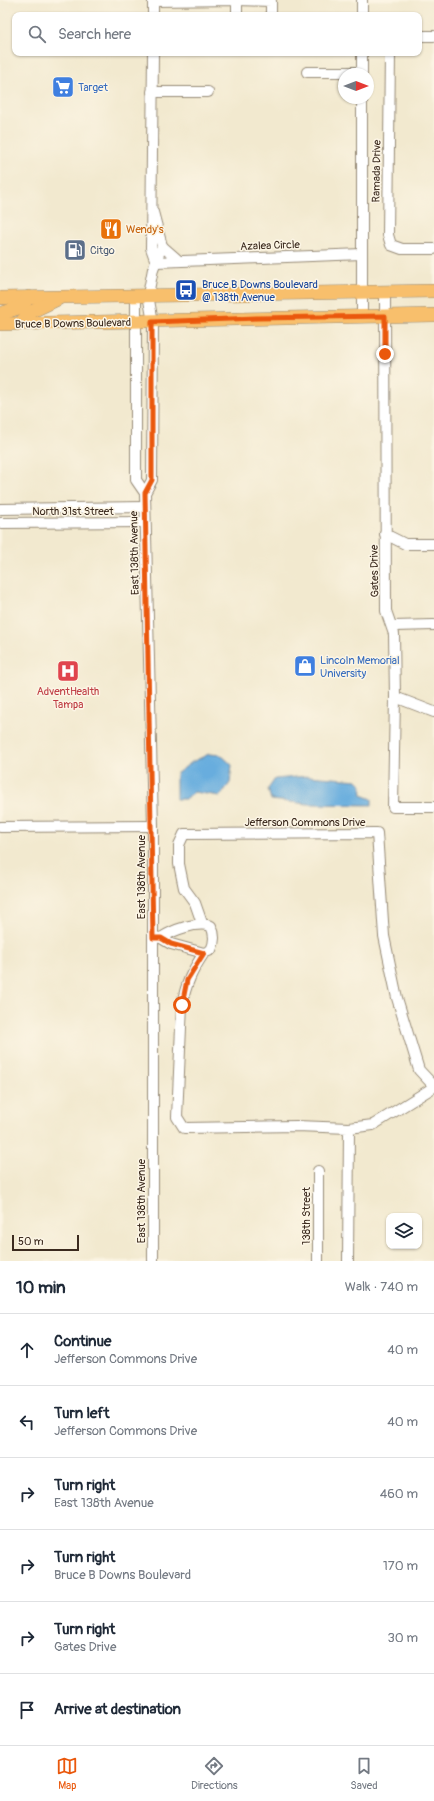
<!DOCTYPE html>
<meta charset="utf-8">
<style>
body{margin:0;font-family:Pangolin,sans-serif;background:#f6f6f7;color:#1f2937}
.controls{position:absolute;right:12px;bottom:12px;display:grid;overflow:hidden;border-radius:8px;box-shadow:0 1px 3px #0004}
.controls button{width:36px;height:36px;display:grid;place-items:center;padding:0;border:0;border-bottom:1px solid #e0e1e3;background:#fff;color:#1f2937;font:20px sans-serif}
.compass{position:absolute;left:338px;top:68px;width:36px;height:36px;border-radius:50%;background:#fff;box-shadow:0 1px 3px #0004;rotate:90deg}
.scale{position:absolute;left:12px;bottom:10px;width:67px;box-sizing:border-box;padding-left:4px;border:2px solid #3b2a1e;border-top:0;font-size:11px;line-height:14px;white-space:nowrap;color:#3b2a1e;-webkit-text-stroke:3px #fcf5e5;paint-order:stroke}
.stop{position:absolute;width:12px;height:12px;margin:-9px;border:3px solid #ea580c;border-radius:50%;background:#fff}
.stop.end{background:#ea580c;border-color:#fff;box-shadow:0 1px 4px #0008}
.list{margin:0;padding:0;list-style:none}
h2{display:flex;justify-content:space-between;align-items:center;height:52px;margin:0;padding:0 16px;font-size:17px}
h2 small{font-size:13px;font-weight:400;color:#747a83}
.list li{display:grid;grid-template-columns:26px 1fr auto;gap:12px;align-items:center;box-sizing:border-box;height:72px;padding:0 16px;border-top:1px solid #e0e1e3}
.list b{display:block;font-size:15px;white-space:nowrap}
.list p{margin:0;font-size:13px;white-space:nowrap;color:#747a83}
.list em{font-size:13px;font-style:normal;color:#747a83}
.icon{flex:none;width:22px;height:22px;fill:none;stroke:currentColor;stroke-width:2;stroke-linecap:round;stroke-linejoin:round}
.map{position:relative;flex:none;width:434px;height:1261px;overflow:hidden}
.search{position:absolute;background:#fff;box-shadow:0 1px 3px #0004;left:12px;right:12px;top:12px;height:44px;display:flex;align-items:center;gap:10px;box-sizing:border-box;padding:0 14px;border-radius:8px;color:#747a83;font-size:15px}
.sheet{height:484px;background:#fff}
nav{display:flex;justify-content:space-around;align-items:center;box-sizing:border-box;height:56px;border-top:1px solid #e0e1e3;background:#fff;font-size:11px;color:#747a83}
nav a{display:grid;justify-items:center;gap:2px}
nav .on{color:#ea580c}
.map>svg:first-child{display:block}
.water{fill:#68adde;stroke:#526c7e}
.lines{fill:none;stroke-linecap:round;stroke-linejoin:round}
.minor-casing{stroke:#968a76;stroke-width:12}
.major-casing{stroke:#968a76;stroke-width:14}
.minor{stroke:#fff;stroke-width:10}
.major{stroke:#f8bf6c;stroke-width:13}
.route{stroke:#ea580c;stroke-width:5}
.labels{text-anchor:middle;stroke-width:3;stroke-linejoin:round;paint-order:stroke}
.shop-label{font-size:11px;fill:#366cbe;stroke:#fcf5e5;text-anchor:start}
.street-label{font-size:11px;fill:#3b2a1e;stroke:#fcf5e5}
.food-label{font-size:11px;fill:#c56008;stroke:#fcf5e5;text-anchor:start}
.service-label{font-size:11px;fill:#4e5e75;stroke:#fcf5e5;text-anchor:start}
.transit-label{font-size:11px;fill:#164399;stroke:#fcf5e5;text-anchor:start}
.health-label{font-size:11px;fill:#be3a42;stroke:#fcf5e5}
</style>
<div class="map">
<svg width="434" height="1261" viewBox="0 0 434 1261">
<rect width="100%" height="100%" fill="#fcf5e5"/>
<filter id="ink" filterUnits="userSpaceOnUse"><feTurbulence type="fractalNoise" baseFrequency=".025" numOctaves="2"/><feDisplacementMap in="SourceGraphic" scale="8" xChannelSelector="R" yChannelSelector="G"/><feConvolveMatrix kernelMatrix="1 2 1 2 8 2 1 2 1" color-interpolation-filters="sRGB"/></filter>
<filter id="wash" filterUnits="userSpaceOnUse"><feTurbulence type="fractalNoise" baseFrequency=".012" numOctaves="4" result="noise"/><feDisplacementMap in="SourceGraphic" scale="16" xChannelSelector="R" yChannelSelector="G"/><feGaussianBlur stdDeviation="0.9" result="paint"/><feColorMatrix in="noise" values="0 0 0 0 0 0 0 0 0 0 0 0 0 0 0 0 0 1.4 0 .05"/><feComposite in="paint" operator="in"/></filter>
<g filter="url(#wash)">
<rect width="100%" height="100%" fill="#f2e9cf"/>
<g class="water">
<path d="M 209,754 L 221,755 L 232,765 L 230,783 L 220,796 L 194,792 L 185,799 L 176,799 L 176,774 L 192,762 Z"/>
<path d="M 308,776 L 357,780 L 361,784 L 362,795 L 372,799 L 372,805 L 308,804 L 271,800 L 268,789 L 275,779 Z"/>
</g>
</g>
<g filter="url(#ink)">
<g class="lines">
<g class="minor-casing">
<g id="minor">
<path d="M 237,0 L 271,1 L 271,15"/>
<path d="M 362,0 L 362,15"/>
<path d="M 153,1 L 237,0 L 237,15"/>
<path d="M 153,15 L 153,0"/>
<path d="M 419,36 L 434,36"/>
<path d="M 153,53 L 151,248 L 156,262"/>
<path d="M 362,53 L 362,74"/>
<path d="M 390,53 L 388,235 L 391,245 L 402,249 L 434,249"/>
<path d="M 307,72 L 362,72"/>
<path d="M 152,92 L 208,92"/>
<path d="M 153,212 L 162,246 L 153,269 L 148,295 L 153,322 L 152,480 L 145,493 L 153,826 L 153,1261"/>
<path d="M 162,246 L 178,260"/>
<path d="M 156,262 L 362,254"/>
<path d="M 385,292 L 386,611 L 394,634 L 395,697 L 393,807 L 434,807"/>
<path d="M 136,295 L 136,480 L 145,493"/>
<path d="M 362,317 L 362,98"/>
<path d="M 0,509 L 145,507"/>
<path d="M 0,523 L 145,522"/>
<path d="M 385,534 L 405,544 L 434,544"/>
<path d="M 393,626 L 434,625"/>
<path d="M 395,697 L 434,712"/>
<path d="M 0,827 L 153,826"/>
<path d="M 202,923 L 195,903 L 184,888 L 179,864 L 179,845 L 184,834 L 377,833 L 384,936 L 397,998 L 419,1070 L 434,1086"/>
<path d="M 153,937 L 161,938 L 171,944 L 204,953 L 211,950 C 215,942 215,934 211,926 C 197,921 173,930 161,938"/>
<path d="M 204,953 C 192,971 186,983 182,1005 L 177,1117 L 184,1128 L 297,1126 L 349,1128 L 348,1261"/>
<path d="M 349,1128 L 373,1125 L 434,1087"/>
<path d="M 318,1171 L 318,1261"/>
</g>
</g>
<g class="major-casing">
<g id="major">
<path d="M 0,298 L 434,291"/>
<path d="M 0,314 L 21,307 L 29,297"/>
<path d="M 0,324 L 434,315"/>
<path d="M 19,324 L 31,312 L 58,299"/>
</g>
</g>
<use href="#minor" class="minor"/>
<use href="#major" class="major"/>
</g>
</g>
<g class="lines" filter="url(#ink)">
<path class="route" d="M 182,1005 L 187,980 L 204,953 L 171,944 L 161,938 L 153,938 L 145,493 L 152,480 L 152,322 L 257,318 L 385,316 L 385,354"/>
</g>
<defs>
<g id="supermarket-square" transform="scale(1.15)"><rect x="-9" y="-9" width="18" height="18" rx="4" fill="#3f7fe0" stroke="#fcf5e5"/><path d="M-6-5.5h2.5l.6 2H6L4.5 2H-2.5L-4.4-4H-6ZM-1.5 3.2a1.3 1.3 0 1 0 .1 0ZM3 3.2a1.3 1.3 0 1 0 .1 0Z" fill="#fff"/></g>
<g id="restaurant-square" transform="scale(1.15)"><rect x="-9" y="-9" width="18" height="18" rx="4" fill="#e8710a" stroke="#fcf5e5"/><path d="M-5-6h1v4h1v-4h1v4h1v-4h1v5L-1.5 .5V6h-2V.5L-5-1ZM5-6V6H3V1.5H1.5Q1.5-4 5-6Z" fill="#fff"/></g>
<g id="fuel-square" transform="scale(1.15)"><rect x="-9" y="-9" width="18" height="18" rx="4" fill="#5c6f8a" stroke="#fcf5e5"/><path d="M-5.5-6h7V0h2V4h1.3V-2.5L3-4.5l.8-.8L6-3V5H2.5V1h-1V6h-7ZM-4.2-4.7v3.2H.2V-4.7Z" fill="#fff"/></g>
<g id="bus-square" transform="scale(1.15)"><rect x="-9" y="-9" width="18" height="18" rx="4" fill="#1a4fb4" stroke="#fcf5e5"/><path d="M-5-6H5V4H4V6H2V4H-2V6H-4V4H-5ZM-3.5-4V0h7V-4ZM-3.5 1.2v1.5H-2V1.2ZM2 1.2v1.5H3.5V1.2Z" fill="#fff"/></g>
<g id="shop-square" transform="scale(1.15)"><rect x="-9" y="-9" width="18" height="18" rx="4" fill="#3f7fe0" stroke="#fcf5e5"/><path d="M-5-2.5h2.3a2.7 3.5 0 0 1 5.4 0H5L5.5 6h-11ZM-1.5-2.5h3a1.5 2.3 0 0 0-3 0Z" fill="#fff"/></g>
<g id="hospital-square" transform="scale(1.15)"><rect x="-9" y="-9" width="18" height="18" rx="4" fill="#e0444e" stroke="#fcf5e5"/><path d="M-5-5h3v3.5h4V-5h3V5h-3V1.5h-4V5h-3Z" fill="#fff"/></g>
</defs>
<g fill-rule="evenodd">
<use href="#supermarket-square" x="63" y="87"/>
<use href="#restaurant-square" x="111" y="229"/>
<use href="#fuel-square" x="75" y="250"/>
<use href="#bus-square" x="186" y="290"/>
<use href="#shop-square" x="305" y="666"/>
<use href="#hospital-square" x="68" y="671"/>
</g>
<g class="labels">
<g class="shop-label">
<text x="78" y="91">Target</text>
<text x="320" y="664">Lincoln Memorial<tspan x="320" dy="13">University</tspan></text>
</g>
<g class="street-label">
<text transform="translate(376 171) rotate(-89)" y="4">Ramada Drive</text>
<text transform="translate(270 245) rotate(-2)" y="4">Azalea Circle</text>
<text transform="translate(73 323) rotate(-1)" y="4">Bruce B Downs Boulevard</text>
<text x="73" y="515">North 31st Street</text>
<text transform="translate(134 553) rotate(-91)" y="4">East 138th Avenue</text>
<text transform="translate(374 571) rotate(-91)" y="4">Gates Drive</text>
<text x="305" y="826">Jefferson Commons Drive</text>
<text transform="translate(141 877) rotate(-90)" y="4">East 138th Avenue</text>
<text transform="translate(141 1201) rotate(-90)" y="4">East 138th Avenue</text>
<text transform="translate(306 1216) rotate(-90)" y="4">138th Street</text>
</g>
<g class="food-label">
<text x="126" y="233">Wendy's</text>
</g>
<g class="service-label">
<text x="90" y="254">Citgo</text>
</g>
<g class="transit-label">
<text x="202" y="288">Bruce B Downs Boulevard<tspan x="202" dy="13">@ 138th Avenue</tspan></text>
</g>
<g class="health-label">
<text x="68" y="695">AdventHealth<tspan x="68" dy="13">Tampa</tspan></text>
</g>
</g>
</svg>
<div class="controls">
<button><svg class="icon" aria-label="layers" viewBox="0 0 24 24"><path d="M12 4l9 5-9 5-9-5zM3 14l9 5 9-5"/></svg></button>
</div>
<svg class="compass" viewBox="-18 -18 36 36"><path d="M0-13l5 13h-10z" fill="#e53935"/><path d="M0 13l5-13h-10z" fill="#747a83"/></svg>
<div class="scale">50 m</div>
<div class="stop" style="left:182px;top:1005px"></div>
<div class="stop end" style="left:385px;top:354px"></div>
<div class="search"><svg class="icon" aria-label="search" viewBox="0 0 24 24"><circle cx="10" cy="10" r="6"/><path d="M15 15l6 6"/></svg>Search here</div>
</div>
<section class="sheet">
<h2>10 min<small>Walk · 740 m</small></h2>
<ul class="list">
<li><svg class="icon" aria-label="ahead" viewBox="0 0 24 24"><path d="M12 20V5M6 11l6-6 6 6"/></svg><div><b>Continue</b><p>Jefferson Commons Drive</p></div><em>40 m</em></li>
<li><svg class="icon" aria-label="left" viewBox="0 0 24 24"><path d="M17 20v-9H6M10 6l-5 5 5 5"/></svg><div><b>Turn left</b><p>Jefferson Commons Drive</p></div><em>40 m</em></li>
<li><svg class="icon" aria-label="right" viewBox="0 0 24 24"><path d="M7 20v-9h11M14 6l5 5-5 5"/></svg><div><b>Turn right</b><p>East 138th Avenue</p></div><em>460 m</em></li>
<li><svg class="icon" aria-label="right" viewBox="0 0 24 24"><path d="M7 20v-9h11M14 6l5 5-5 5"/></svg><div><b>Turn right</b><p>Bruce B Downs Boulevard</p></div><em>170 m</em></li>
<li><svg class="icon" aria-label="right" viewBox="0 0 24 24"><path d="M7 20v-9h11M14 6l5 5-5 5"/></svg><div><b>Turn right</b><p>Gates Drive</p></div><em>30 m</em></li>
<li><svg class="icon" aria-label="arrive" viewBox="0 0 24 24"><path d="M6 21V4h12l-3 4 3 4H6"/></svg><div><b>Arrive at destination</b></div></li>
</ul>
</section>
<nav>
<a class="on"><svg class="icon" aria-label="map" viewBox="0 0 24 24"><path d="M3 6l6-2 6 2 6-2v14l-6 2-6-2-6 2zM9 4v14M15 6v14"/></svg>Map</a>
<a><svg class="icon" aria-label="directions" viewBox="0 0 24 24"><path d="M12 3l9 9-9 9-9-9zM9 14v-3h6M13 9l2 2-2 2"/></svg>Directions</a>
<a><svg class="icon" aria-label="saved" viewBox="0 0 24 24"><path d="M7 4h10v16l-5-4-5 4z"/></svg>Saved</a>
</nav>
